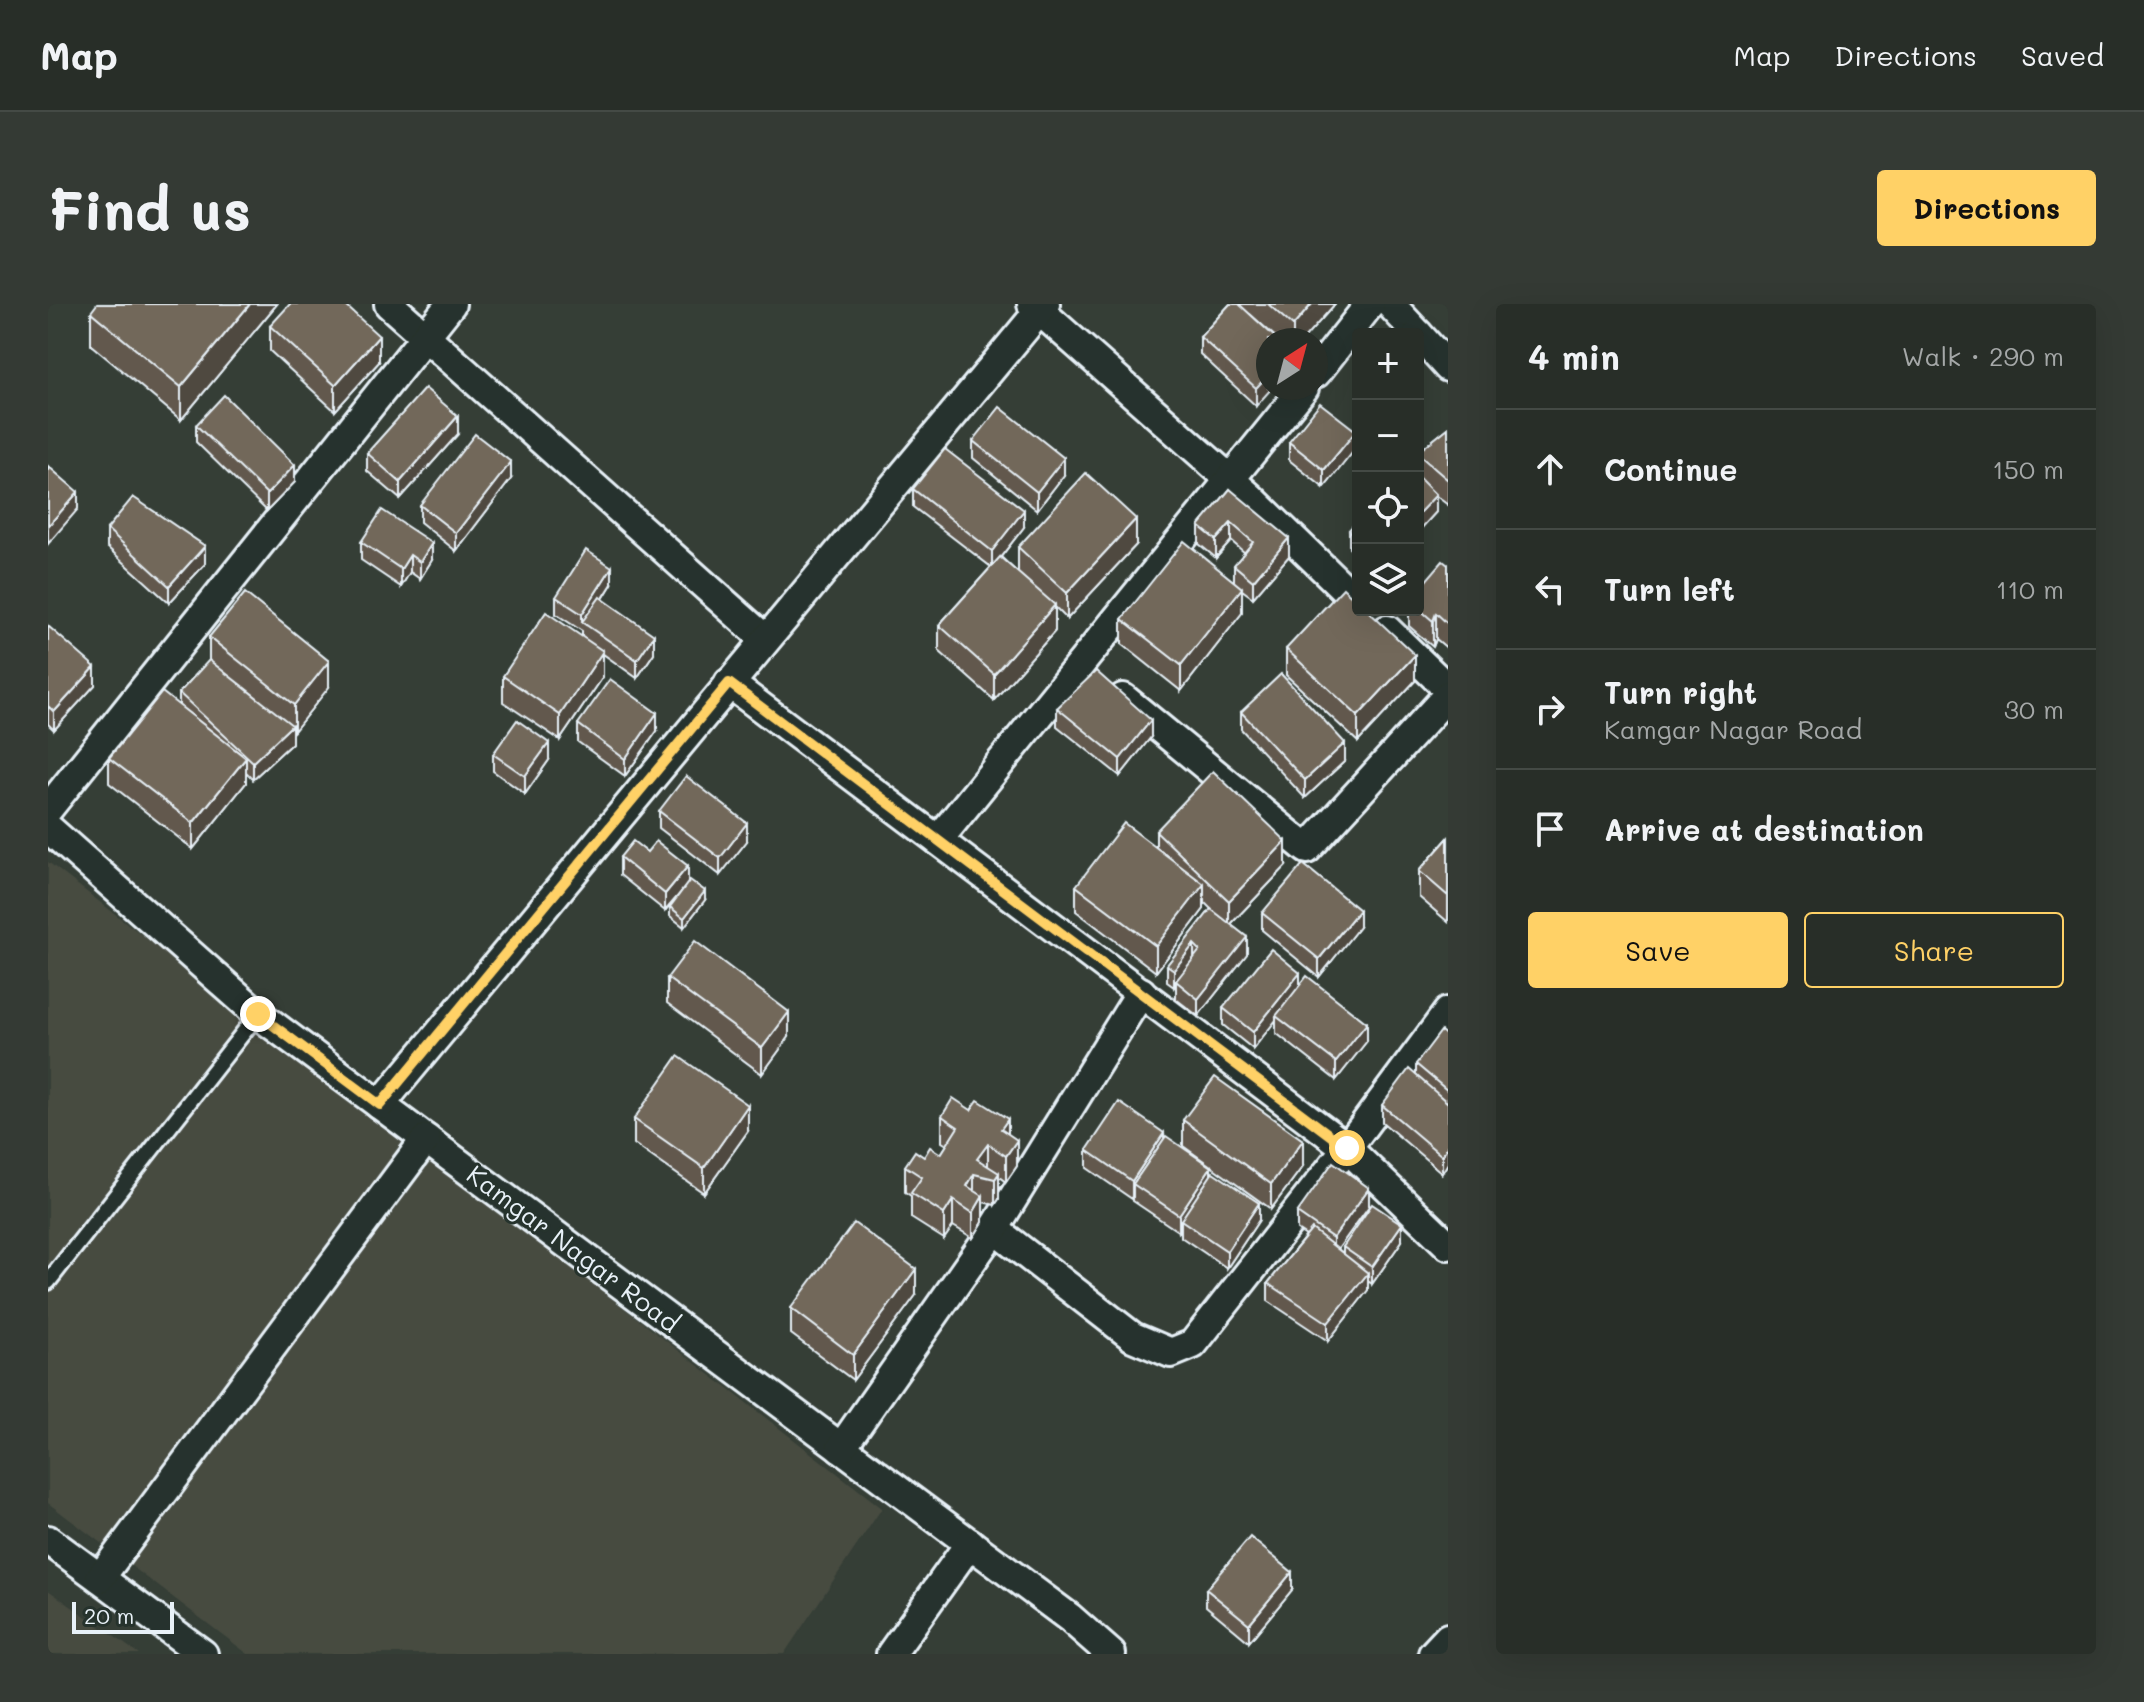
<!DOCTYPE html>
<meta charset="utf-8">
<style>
body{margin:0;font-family:Mali,sans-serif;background:#343a34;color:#f1f3f6}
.controls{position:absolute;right:24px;top:24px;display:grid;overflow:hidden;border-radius:8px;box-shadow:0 8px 32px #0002}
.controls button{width:72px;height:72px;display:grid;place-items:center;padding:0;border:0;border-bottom:2px solid #444a45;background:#282e28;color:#f1f3f6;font:40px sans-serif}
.compass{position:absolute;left:1208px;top:24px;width:72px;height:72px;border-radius:50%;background:#282e28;box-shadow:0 8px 32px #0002;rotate:36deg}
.scale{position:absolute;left:24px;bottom:20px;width:102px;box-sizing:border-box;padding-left:8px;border:4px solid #e8f1f8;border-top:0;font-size:22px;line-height:28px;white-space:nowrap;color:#e8f1f8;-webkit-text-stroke:6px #26332d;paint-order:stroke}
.stop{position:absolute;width:24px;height:24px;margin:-18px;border:6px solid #ffd166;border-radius:50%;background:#fff}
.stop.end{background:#ffd166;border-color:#fff;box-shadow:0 2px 8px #0008}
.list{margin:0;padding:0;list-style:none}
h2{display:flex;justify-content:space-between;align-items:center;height:104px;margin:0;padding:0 32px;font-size:34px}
h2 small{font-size:26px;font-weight:400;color:#a5a8a8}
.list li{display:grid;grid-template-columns:52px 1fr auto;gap:24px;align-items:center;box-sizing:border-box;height:120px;padding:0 32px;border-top:2px solid #444a45}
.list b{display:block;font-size:30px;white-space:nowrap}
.list p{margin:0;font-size:26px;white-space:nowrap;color:#a5a8a8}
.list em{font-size:26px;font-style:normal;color:#a5a8a8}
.actions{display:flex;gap:16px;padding:24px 32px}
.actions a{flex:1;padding:18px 0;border:2px solid #ffd166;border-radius:8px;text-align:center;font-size:28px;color:#ffd166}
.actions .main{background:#ffd166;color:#111}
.icon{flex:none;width:44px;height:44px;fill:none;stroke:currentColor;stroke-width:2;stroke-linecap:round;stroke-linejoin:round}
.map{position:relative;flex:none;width:1400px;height:1350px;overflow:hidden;border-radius:8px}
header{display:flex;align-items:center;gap:48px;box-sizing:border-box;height:112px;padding:0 40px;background:#282e28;border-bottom:2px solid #444a45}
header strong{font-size:38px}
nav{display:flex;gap:44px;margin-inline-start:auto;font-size:28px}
.intro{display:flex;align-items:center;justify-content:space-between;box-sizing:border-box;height:192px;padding:0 48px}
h1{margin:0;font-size:56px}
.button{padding:20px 36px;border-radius:8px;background:#ffd166;color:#111;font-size:28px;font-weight:700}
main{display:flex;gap:48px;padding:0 48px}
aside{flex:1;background:#282e28;border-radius:8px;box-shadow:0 8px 32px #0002}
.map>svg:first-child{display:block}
.built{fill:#474b41}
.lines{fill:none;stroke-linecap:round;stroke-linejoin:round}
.lane-casing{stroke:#e8f1f8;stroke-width:20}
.street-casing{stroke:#e8f1f8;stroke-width:34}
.lane{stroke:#26332d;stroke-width:14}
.street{stroke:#26332d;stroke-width:28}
.wall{fill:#62594d;stroke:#e8f1f8;stroke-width:2}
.shaded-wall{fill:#50493f;stroke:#e8f1f8;stroke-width:2}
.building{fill:#72685a;stroke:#e8f1f8;stroke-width:2}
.route{stroke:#ffd166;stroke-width:10}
.labels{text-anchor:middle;stroke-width:6;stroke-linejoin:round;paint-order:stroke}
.street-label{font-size:26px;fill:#e8f1f8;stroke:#26332d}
</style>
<header>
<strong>Map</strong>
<nav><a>Map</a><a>Directions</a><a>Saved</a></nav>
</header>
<div class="intro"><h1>Find us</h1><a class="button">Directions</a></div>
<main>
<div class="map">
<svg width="1400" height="1350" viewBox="0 0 1400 1350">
<rect width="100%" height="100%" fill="#353e36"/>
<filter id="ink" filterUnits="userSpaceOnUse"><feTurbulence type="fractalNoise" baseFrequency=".0125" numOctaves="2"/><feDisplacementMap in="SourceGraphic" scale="16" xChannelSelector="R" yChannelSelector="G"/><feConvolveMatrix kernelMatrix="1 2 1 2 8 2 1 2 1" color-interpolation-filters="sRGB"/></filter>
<g filter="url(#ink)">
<g class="built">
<path d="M 0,558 L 834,1204 L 736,1350 L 200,1350 L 0,1199 Z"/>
<path d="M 0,1286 L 91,1350 L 0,1350 Z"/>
</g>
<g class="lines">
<g class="lane-casing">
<path id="lane" d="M 0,978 L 210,710"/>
</g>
<g class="street-casing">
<g id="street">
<path d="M 341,0 L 717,335"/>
<path d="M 984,0 L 1203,194 L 1310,298"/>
<path d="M 1342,0 L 1370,30"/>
<path d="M 1370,30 L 1400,63"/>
<path d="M 1268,69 L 1322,0"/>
<path d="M 1339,326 L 1400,385"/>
<path d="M 681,379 L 1299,844 L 1400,941"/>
<path d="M 1075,394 L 1259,545 L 1400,391"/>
<path d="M 0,505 L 403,0"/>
<path d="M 0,524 L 210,710 L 1022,1314 L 1063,1350"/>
<path d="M 890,536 L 1256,84"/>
<path d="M 332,801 L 997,0"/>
<path d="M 946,925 L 1085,1033 L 1123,1049 L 1145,1040 L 1299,844 L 1400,708"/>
<path d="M 793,1144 L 946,925 L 1093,688"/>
<path d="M 0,1236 L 155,1350"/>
<path d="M 52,1274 L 378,835"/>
<path d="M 843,1350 L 922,1239"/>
<path d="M 1385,1350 L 1400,1334"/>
</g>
</g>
<use href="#lane" class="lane"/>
<use href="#street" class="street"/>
</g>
<g class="wall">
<path d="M 229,0 L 133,116 L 43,41 L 43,8 Z"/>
<path d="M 1182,0 L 1287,0 L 1255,36 L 1231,36 L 1202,10 L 1230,36 L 1208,102 L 1152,50 L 1152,33 Z"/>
<path d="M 222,22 L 331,58 L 287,107 L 222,47 Z"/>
<path d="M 148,121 L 247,178 L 219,207 L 148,138 Z"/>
<path d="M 1400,124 L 1400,201 L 1388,192 L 1388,208 L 1370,228 L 1370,148 Z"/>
<path d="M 410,130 L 352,195 L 319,167 L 319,149 Z"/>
<path d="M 925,137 L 1016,171 L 989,206 L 925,154 Z"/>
<path d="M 1241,138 L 1308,144 L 1276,184 L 1241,156 Z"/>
<path d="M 463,175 L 408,247 L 372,218 L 372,201 Z"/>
<path d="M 865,185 L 976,223 L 953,253 L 970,269 L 970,243 L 1088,241 L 1019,315 L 1007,303 L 1007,327 L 946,396 L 891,347 L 891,321 L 943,263 L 865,203 Z"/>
<path d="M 1182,185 L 1241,252 L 1205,294 L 1194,286 L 1194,309 L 1133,387 L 1074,340 L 1074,315 L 1186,277 L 1186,261 L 1197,249 L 1183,237 L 1168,254 L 1151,240 L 1151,222 Z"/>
<path d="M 1310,216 L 1310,252 L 1301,244 L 1301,226 Z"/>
<path d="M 59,225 L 157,260 L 121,299 L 59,243 Z"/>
<path d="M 313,238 L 384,256 L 372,275 L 362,268 L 353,283 L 313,256 Z"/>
<path d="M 1400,261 L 1400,345 L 1388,335 L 1385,343 L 1361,322 L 1361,306 L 1370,306 L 1370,286 Z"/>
<path d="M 564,280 L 555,295 L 606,349 L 589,374 L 555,350 L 555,373 L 512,436 L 455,398 L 455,372 L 534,333 L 534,327 L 508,310 L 508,293 Z"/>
<path d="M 0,322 L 47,381 L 6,426 L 0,420 Z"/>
<path d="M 161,333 L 281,383 L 246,427 L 244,425 L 244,439 L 205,475 L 198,468 L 198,479 L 145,545 L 61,479 L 61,454 L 131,401 L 131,389 L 161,357 Z"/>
<path d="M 1238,345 L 1367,377 L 1310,438 L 1238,371 Z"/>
<path d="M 1009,404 L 1103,433 L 1072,472 L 1009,422 Z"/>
<path d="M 1193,408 L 1297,457 L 1257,494 L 1193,425 Z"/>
<path d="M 530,420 L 609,427 L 577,472 L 530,438 Z"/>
<path d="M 445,450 L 501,456 L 477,490 L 445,467 Z"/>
<path d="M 611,507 L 699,537 L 672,571 L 611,524 Z"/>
<path d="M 1108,527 L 1238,562 L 1183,620 L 1199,650 L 1150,712 L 1128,695 L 1128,680 L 1126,683 L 1119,678 L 1119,661 L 1163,605 L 1156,598 L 1156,605 L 1108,668 L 1028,607 L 1028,582 L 1108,543 Z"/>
<path d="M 1400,534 L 1400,618 L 1371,593 L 1371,567 Z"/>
<path d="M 599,548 L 640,562 L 617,607 L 572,571 L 572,553 Z"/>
<path d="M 657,596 L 636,623 L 622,612 L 622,603 Z"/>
<path d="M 1214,609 L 1311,623 L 1271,673 L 1214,626 Z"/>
<path d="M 619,674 L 741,733 L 714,770 L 619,699 Z"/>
<path d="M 1252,681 L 1319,737 L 1288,776 L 1228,729 L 1228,716 L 1205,745 L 1175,721 L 1175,704 Z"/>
<path d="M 1400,733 L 1400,859 L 1394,869 L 1334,818 L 1334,801 L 1368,771 L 1368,760 Z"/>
<path d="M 894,812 L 960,830 L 969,862 L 958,878 L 951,873 L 951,895 L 947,901 L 935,898 L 935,918 L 925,934 L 905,922 L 896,935 L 863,914 L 863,892 L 857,888 L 857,862 L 876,853 L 893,850 L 899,841 L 894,838 Z"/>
<path d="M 586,815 L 700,827 L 656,889 L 586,840 Z"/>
<path d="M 1135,816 L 1255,862 L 1223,905 L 1135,842 Z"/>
<path d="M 1116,834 L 1163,870 L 1211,916 L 1179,964 L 1133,933 L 1133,926 L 1131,928 L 1085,897 L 1085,893 L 1084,895 L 1039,864 L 1039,846 Z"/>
<path d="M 1321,902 L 1290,945 L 1295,949 L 1295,943 L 1354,937 L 1324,980 L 1320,977 L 1320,986 L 1280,1037 L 1220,997 L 1220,979 L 1258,932 L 1249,926 L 1249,909 Z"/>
<path d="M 868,991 L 805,1076 L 743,1030 L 743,1004 Z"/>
<path d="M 1158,1285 L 1244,1286 L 1201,1338 L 1158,1302 Z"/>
</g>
<g class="shaded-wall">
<path d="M 202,0 L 229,0 L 133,116 L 133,83 Z"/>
<path d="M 1264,0 L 1287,0 L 1255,36 L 1245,36 L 1245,22 Z"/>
<path d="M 331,32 L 331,58 L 287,107 L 287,81 Z"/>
<path d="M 1220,71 L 1220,84 L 1224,84 L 1208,102 L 1208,84 Z"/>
<path d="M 410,112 L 410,130 L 352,195 L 352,178 Z"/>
<path d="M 1308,127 L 1308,144 L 1276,184 L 1276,166 Z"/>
<path d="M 1016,154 L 1016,171 L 989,206 L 989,188 Z"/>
<path d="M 463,158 L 463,175 L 408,247 L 408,229 Z"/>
<path d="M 247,161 L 247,178 L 219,207 L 219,190 Z"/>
<path d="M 30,188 L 30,205 L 0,240 L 0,222 Z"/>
<path d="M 1388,191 L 1388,208 L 1370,228 L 1370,210 Z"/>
<path d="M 976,206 L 976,223 L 944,264 L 944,247 Z"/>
<path d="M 1088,215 L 1088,241 L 1019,315 L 1019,289 Z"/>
<path d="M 1183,219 L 1183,237 L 1168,254 L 1168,236 Z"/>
<path d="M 1241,234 L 1241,252 L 1205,294 L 1205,277 Z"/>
<path d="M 384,239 L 384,256 L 372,275 L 372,258 Z"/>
<path d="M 157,242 L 157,260 L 121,299 L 121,282 Z"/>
<path d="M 362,251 L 362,268 L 353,283 L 353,265 Z"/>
<path d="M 564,263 L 564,280 L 538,321 L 534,318 L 534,310 Z"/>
<path d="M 1194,284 L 1194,309 L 1133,387 L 1133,361 Z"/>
<path d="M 1007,301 L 1007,327 L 946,396 L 946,370 Z"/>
<path d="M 1388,309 L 1388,335 L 1385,343 L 1385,317 Z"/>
<path d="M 606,331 L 606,349 L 589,374 L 589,356 Z"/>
<path d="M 555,347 L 555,373 L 512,436 L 512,411 Z"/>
<path d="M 1367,351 L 1367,377 L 1310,438 L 1310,412 Z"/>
<path d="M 281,357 L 281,383 L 246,427 L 246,401 Z"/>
<path d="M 47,363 L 47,381 L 6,426 L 6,408 Z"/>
<path d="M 609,409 L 609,427 L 577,472 L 577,455 Z"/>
<path d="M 1103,416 L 1103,433 L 1072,472 L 1072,455 Z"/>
<path d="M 244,421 L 244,439 L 205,475 L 205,458 Z"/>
<path d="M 501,439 L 501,456 L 477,490 L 477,472 Z"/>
<path d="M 1297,439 L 1297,457 L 1257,494 L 1257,476 Z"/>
<path d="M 198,454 L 198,479 L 145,545 L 145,519 Z"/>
<path d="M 699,519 L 699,537 L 672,571 L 672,554 Z"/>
<path d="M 1238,537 L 1238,562 L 1181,622 L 1181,597 Z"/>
<path d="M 640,562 L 640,580 L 617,607 L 617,590 Z"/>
<path d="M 1156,580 L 1156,605 L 1108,668 L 1108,642 Z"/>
<path d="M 657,587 L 657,596 L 636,623 L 636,614 Z"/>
<path d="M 1311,606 L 1311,623 L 1271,673 L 1271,655 Z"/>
<path d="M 1199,633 L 1199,650 L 1150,712 L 1150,695 Z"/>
<path d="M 1146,640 L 1146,658 L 1128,677 L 1128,680 L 1126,683 L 1126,666 Z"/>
<path d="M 1252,669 L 1252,686 L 1228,712 L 1228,716 L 1205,745 L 1205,728 Z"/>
<path d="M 741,708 L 741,733 L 714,770 L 714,744 Z"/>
<path d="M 1319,719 L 1319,737 L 1288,776 L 1288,758 Z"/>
<path d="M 700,801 L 700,827 L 656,889 L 656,864 Z"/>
<path d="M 960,815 L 960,841 L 953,825 Z"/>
<path d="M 1116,829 L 1116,847 L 1085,880 L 1085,893 L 1084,895 L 1084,877 Z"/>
<path d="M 969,836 L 969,862 L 958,878 L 958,852 Z"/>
<path d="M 1255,836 L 1255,862 L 1223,905 L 1223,880 Z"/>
<path d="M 940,840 L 940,865 L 929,855 Z"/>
<path d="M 1400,841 L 1400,859 L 1394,869 L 1394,852 Z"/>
<path d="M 1163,863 L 1163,880 L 1133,916 L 1133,926 L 1131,928 L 1131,911 Z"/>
<path d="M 951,869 L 951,895 L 947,901 L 947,875 Z"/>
<path d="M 926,870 L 926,895 L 919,882 Z"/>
<path d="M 1321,884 L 1321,902 L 1285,952 L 1285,934 Z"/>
<path d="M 935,892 L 935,918 L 925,934 L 925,909 Z"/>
<path d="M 905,896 L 905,922 L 896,935 L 896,910 Z"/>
<path d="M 1211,899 L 1211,916 L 1179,964 L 1179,947 Z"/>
<path d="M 1354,920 L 1354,937 L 1324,980 L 1324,963 Z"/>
<path d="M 868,965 L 868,991 L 805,1076 L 805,1051 Z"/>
<path d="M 1320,969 L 1320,986 L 1280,1037 L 1280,1019 Z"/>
<path d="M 1244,1268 L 1244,1286 L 1201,1338 L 1201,1320 Z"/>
</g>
<g class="building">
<path d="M 49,0 L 202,0 L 133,83 L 43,8 Z"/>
<path d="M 242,0 L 296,0 L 331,32 L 287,81 L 222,22 Z"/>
<path d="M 1182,0 L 1191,0 L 1230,36 L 1220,36 L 1220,71 L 1208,84 L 1152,33 Z"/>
<path d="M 1220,0 L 1264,0 L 1245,22 Z"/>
<path d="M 377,84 L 410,112 L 352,178 L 319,149 Z"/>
<path d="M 176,91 L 247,161 L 219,190 L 148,121 Z"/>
<path d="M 1272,99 L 1308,127 L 1276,166 L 1241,138 Z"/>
<path d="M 952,103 L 1016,154 L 989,188 L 925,137 Z"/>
<path d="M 1400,124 L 1400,176 L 1370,150 L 1370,148 Z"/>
<path d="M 427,130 L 463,158 L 408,229 L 372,201 Z"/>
<path d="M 897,145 L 976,206 L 944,247 L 865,185 Z"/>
<path d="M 0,162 L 30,188 L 0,222 Z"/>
<path d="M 1038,169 L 1088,215 L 1019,289 L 970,243 Z"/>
<path d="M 1370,173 L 1388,191 L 1370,210 Z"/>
<path d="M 1182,185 L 1241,234 L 1205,277 L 1186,261 L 1205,238 L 1183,219 L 1168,236 L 1151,222 Z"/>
<path d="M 85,193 L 157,242 L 121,282 L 59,225 Z"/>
<path d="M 334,206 L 384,239 L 372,258 L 362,251 L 353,265 L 313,238 Z"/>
<path d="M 1310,216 L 1310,235 L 1301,226 Z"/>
<path d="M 1136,237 L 1194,284 L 1133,361 L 1074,315 Z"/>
<path d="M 538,246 L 564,263 L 534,310 L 508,293 Z"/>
<path d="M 952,253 L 1007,301 L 946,370 L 891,321 Z"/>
<path d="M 1395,257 L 1400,261 L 1400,320 L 1388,309 L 1385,317 L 1370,304 L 1370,286 Z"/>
<path d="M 1295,284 L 1310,298 L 1310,306 L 1319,306 L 1367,351 L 1310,412 L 1238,345 Z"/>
<path d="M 197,289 L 281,357 L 246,401 L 161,333 Z"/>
<path d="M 552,293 L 606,331 L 589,356 L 534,318 Z"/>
<path d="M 498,308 L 555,347 L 512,411 L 455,372 Z"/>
<path d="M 0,322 L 47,363 L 6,408 L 0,402 Z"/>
<path d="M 161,356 L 244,421 L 205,458 L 131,389 Z"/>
<path d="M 1048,367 L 1103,416 L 1072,455 L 1009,404 Z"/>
<path d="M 1233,370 L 1297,439 L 1257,476 L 1193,408 Z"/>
<path d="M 562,375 L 609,409 L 577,455 L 530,420 Z"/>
<path d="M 114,388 L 198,454 L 145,519 L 61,454 Z"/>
<path d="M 469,416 L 501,439 L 477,472 L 445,450 Z"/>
<path d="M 1165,467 L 1238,537 L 1181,597 L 1108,527 Z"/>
<path d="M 638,472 L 699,519 L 672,554 L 611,507 Z"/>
<path d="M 1076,519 L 1156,580 L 1108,642 L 1028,582 Z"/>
<path d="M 1400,534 L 1400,592 L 1371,567 Z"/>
<path d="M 585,537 L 599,548 L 608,537 L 640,562 L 617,590 L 572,553 Z"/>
<path d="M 1255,560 L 1311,606 L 1271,655 L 1214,609 Z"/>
<path d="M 642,576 L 657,587 L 636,614 L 622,603 Z"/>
<path d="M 1163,605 L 1199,633 L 1150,695 L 1128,677 L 1152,646 L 1146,640 L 1126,666 L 1119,661 Z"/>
<path d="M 647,637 L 741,708 L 714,744 L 619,674 Z"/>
<path d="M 1223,645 L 1252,669 L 1205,728 L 1175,704 Z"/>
<path d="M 1259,672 L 1319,719 L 1288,758 L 1228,712 Z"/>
<path d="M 1393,727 L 1400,733 L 1400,787 L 1368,760 Z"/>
<path d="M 630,752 L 700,801 L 656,864 L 586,815 Z"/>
<path d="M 1361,765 L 1400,799 L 1400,841 L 1394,852 L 1334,801 Z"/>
<path d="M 1167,773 L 1255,836 L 1223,880 L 1135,816 Z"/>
<path d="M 905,794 L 923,806 L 930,796 L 960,815 L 953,825 L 969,836 L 958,852 L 940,840 L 929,855 L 951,869 L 947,875 L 926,870 L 919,882 L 935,892 L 925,909 L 905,896 L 896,910 L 863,889 L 874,873 L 857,862 L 867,847 L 876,853 L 882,843 L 893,850 L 910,823 L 894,812 Z"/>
<path d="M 1071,798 L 1116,829 L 1084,877 L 1039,846 Z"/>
<path d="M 1118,832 L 1163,863 L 1131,911 L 1085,880 Z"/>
<path d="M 1285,858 L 1321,884 L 1285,934 L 1249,909 Z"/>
<path d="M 1165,868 L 1211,899 L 1179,947 L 1133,916 Z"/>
<path d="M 1324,900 L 1354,920 L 1324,963 L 1295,943 Z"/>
<path d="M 806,919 L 868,965 L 805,1051 L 743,1004 Z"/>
<path d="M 1264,925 L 1320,969 L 1280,1019 L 1220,979 Z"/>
<path d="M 1202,1233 L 1244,1268 L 1201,1320 L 1158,1285 Z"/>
</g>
</g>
<g class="lines" filter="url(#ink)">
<path class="route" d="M 210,710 L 332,801 L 681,379 L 1299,844"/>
</g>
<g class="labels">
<g class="street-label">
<text transform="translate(525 945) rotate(37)" y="9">Kamgar Nagar Road</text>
</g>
</g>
</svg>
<div class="controls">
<button>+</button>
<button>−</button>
<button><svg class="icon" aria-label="locate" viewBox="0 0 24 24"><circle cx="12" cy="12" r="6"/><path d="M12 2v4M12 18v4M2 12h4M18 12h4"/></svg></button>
<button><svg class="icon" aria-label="layers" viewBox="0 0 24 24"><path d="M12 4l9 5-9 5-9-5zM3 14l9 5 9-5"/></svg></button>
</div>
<svg class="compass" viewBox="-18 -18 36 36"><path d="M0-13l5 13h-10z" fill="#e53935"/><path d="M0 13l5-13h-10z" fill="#a5a8a8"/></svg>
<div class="scale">20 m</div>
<div class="stop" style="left:1299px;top:844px"></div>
<div class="stop end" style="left:210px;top:710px"></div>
</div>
<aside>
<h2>4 min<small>Walk · 290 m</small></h2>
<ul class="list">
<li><svg class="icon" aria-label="ahead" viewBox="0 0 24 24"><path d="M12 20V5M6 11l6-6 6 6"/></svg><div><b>Continue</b></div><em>150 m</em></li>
<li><svg class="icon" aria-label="left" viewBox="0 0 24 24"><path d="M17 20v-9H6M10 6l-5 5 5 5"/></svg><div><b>Turn left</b></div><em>110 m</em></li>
<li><svg class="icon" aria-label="right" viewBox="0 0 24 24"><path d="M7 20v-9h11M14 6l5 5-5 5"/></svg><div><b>Turn right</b><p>Kamgar Nagar Road</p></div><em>30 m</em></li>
<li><svg class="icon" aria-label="arrive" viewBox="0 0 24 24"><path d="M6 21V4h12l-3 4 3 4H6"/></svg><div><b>Arrive at destination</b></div></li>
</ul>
<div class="actions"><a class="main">Save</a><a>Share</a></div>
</aside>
</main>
